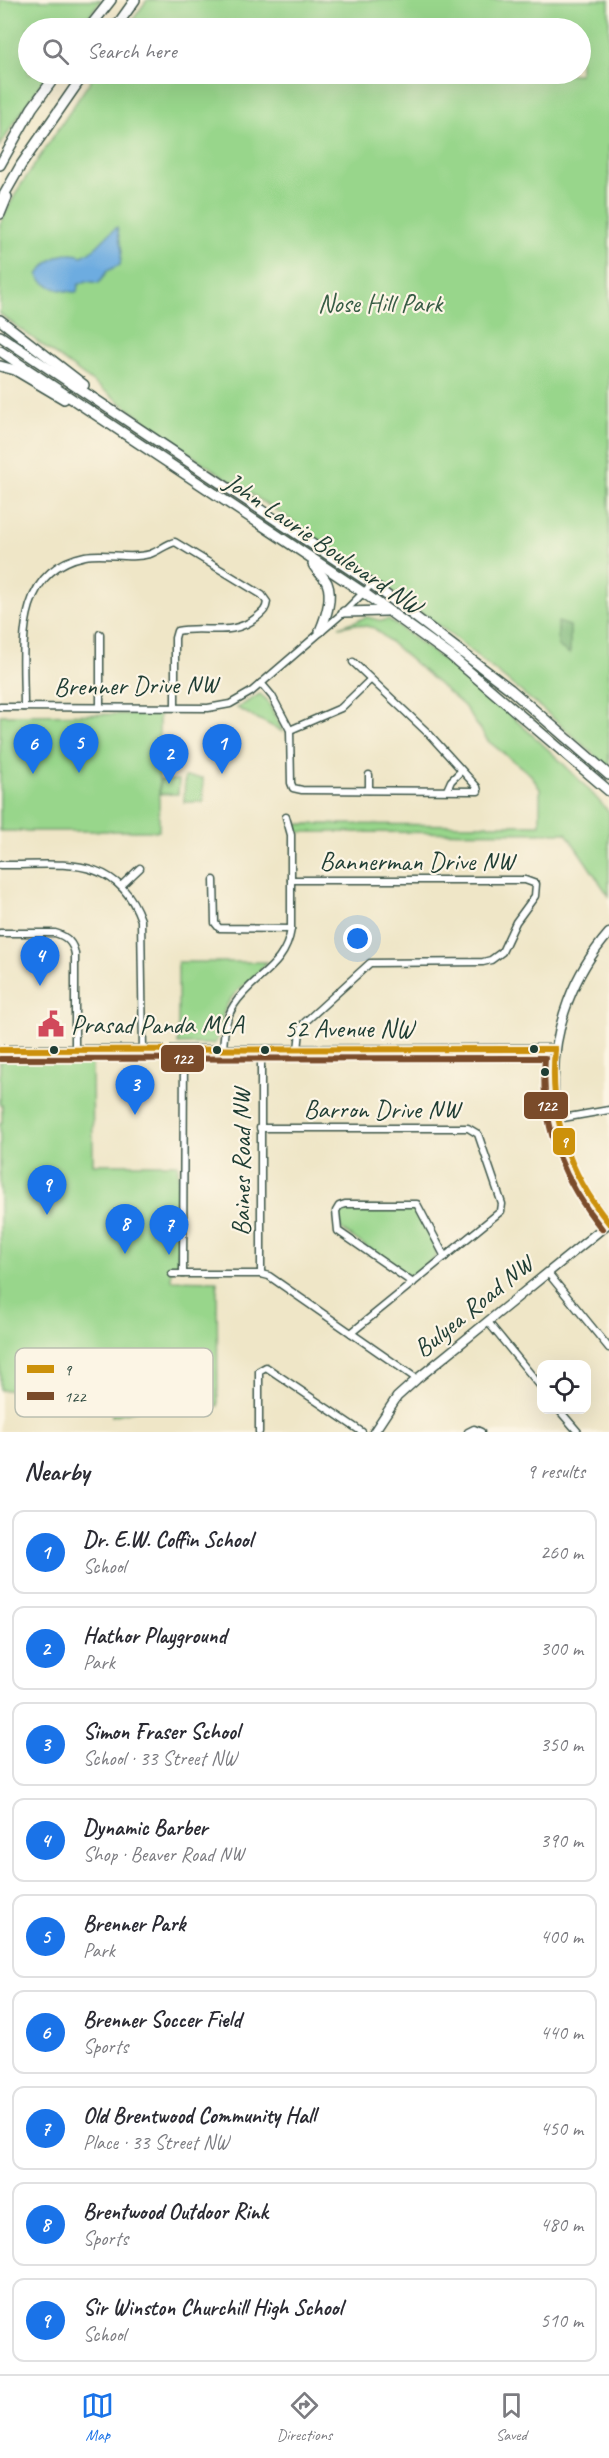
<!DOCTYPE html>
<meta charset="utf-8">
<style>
body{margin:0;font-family:Caveat,sans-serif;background:#f7f7f7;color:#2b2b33}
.controls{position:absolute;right:18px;bottom:18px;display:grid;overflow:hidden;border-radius:12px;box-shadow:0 6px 24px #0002}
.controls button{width:54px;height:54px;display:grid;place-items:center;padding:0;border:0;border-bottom:2px solid #e1e1e2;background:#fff;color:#2b2b33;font:30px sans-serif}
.you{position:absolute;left:358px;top:939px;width:21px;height:21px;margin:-15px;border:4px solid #fff;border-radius:50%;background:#1a73e8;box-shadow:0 0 0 9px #1a73e833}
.badge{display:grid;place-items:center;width:39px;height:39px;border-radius:50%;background:#1a73e8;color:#fff;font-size:20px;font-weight:700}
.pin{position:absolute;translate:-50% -50px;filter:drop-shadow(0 2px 3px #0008)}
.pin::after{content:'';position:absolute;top:32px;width:21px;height:18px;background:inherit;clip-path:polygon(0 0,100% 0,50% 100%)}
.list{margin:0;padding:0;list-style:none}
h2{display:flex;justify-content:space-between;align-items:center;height:78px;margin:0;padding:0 24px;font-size:26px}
h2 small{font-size:20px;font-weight:400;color:#7c7c81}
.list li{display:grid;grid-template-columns:39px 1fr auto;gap:18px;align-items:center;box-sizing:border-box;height:84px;margin:0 12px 12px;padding:0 12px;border:2px solid #e1e1e2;border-radius:12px}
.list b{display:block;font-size:22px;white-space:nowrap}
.list p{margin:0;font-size:20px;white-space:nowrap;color:#7c7c81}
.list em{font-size:20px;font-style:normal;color:#7c7c81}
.icon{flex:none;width:33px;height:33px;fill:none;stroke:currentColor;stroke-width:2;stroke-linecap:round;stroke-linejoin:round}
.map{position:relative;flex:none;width:609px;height:1432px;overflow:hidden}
.search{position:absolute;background:#fff;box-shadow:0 6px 24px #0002;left:18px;right:18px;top:18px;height:66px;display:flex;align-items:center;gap:15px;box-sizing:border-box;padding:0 21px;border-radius:33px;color:#7c7c81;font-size:22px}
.sheet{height:942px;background:#fff}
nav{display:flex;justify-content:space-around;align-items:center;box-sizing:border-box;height:84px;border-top:2px solid #e1e1e2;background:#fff;font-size:16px;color:#7c7c81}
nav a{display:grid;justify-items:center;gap:3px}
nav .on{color:#1a73e8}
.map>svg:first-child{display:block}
.green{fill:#98d68b;stroke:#5c8a60;stroke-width:1.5}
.forest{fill:#7ab777;stroke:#4c7a56;stroke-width:1.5}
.water{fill:#6dace0;stroke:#46748a;stroke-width:1.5}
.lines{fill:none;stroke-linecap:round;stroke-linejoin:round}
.street-casing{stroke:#3e564a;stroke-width:9}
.secondary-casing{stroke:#3e564a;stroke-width:11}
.primary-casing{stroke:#3e564a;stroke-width:12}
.street{stroke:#fff;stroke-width:6}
.secondary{stroke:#fff;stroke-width:8}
.primary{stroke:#fff;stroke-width:9}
.bus-1-casing{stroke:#fcf5e5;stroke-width:10}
.bus-2-casing{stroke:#fcf5e5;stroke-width:10}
.bus-1{stroke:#cc910a;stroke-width:6}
.bus-2{stroke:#7a4b2a;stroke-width:6}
.bus-dot{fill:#1f3d34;stroke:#fcf5e5;stroke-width:2}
.labels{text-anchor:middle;stroke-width:4.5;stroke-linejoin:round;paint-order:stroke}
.park-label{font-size:26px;fill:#375c45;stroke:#fcf5e5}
.street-label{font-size:26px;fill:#1f3d34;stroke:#fcf5e5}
.poi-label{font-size:26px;fill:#1f3d34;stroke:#fcf5e5;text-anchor:start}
.key{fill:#fcf5e5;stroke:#babeb0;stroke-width:1.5}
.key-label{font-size:16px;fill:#1f3d34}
.line-badge{stroke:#fcf5e5;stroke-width:2}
.badge-label{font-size:16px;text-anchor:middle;font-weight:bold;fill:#fff}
</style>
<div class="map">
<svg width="609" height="1432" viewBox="0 0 609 1432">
<rect width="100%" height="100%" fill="#fcf5e5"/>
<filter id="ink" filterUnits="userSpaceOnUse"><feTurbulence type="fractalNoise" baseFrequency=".0167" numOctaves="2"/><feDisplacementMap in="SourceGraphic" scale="12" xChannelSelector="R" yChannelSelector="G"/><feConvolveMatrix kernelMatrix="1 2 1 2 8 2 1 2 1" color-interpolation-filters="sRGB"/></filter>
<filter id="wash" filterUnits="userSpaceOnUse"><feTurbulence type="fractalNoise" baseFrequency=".008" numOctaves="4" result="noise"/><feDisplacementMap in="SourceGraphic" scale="24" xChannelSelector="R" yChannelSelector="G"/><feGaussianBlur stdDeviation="1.35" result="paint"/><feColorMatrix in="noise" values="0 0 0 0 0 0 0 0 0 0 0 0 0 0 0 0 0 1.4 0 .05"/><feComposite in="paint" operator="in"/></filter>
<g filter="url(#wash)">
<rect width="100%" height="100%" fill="#efe6c7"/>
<g class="green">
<path d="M 0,0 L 101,0 L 80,28 L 28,28 L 28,74 L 48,74 L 20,114 L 0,146 Z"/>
<path d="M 147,0 L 609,0 L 609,768 L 546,712 L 445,630 L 285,516 L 203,463 L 0,314 L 0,224 L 17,191 L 95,74 L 580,74 L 580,28 L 127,28 Z"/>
<path d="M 367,617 L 382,621 L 388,619 C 467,676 545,739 609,812 L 609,896 L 566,833 L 296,832 L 296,824 L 540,825 L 540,789 L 531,775 L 488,741 L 464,706 L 374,628 L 356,624 L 339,627 Z"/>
<path d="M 260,694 L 267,700 L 283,732 L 237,708 Z"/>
<path d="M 159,714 L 159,831 L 0,831 L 0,715 Z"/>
<path d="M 185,777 L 203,778 L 203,802 L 184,802 Z"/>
<path d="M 160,780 L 179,780 L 178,794 L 160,794 Z"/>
<path d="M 178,962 L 267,962 C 258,976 240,985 230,1000 C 220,1013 222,1028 216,1042 L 212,1044 L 178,1044 Z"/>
<path d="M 0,1060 L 92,1063 L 93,1164 L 178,1164 L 178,1263 L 175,1268 L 171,1269 L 171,1280 L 217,1281 L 218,1406 L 148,1407 L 112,1416 L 113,1398 L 109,1394 L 95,1393 L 91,1388 L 0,1390 L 0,1124 L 2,1123 L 2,1105 L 0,1104 Z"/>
<path d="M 347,1207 L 413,1208 L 416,1210 L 437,1250 L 435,1258 L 415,1275 L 408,1276 L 341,1229 L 339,1215 L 343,1208 Z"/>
</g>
<path class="forest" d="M 558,622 L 570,626 L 570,654 L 558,646 Z"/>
<path class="water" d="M 117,227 L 122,251 L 120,265 L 107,271 L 99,283 L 86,281 L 78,285 L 77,292 C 64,292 44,288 38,275 C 49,258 63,250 82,256 C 99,248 103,238 117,227 Z"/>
</g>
<g filter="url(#ink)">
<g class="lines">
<g class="street-casing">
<g id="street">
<path d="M 100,634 L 100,707"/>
<path d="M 261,683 L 272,696 L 290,730 L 291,783 L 293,788 L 302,790 L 478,791 L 477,787 L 429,734 L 353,662"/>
<path d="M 0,707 L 208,708 L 230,704 L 251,692 L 344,612 L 372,584"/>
<path d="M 24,707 C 24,650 12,571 85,556 C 106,552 130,560 150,554 C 159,551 166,544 175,542 L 262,595 L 267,602 C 266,610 263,612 257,617 C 232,638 205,625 177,631 L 175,638 L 175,707"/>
<path d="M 290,730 L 341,708 L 370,680"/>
<path d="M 369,775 L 369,790"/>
<path d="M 447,790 L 451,781 L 461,771"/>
<path d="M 0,865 C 59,866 117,852 141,920 L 143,1050"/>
<path d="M 214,880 L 215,923 L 219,928 L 291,929"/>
<path d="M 291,880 L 525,880 L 536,884 L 535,896 L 516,922 L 502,952 L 491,960 L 483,962 L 370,963 L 304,1023 L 300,1031 L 298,1050"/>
<path d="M 122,885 L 140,868"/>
<path d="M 0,933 L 55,933 C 66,936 73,942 75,954 L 75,1050"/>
<path d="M 223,1049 C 224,1034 225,1019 234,1005 C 253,975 285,969 291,929 L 291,835 L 286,817"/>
<path d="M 261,1050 L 261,1274"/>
<path d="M 557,1119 L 609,1110"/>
<path d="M 260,1128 L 468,1128 L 478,1134 L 502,1204 L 501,1211 L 351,1333"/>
<path d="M 548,1273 L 609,1348"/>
<path d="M 172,1274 L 261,1274 L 269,1276 L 417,1379"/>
<path d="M 183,1274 L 184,1049"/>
<path d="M 413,1283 L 338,1231 L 336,1211 L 339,1206 L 345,1204 L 417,1204 L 445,1257"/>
<path d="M 488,1322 L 542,1388"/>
<path d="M 559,1410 L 578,1432"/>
<path d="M 259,1432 L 259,1371 L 266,1367 L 362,1432"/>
<path d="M 468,1432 L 474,1429 L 481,1432"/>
</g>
</g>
<g class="secondary-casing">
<g id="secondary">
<path d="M 609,933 C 537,1015 534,1141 609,1223"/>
<path d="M 0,1050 L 555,1049"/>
<path d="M 374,1432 L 397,1397 L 417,1379 L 609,1223"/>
</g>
</g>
<g class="primary-casing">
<g id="primary">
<path d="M 89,28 L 111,0"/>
<path d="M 115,28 L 135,0"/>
<path d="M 0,165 L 32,108 L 57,74"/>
<path d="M 0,202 L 21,165 L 84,74"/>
<path d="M 0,214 L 7,197"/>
<path d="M 0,320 L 84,385"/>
<path d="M 0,336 L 372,584 L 510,689 L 609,775"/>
<path d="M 0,351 L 364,593 L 451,656 L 609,791"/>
<path d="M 0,366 L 15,370 L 64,399"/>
<path d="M 313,564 C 316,571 324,576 327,583 C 333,598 326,617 320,631"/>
<path d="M 344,612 L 386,611"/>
</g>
</g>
<use href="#street" class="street"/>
<use href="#secondary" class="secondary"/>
<use href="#primary" class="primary"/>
<g class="bus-1-casing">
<g id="bus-1">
<path d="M 555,1049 C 549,1115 567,1172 609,1223"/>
<path d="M 0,1050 L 555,1049"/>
</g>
</g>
<g class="bus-2-casing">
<path id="bus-2" d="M 0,1059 L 545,1058 C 540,1122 562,1180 602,1229"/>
</g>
<use href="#bus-1" class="bus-1"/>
<use href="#bus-2" class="bus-2"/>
</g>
</g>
<defs>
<g id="civic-bare" transform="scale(2.07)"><path d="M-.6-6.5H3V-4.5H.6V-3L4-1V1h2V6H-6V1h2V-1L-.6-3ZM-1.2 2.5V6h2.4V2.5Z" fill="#d1495b" stroke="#fcf5e5" stroke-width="2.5" paint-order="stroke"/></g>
</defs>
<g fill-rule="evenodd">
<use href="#civic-bare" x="51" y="1024"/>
</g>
<g class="bus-dot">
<circle cx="534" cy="1049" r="5"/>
<circle cx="54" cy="1050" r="5"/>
<circle cx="217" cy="1050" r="5"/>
<circle cx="265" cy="1050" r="5"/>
<circle cx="545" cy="1072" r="5"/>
</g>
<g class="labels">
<g class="park-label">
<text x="380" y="312">Nose Hill Park</text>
</g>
<g class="street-label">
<text transform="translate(324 543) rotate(34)" y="9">John Laurie Boulevard NW</text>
<text transform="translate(136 685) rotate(-1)" y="9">Brenner Drive NW</text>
<text x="417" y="870">Bannerman Drive NW</text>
<text x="349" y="1037">52 Avenue NW</text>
<text x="382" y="1118">Barron Drive NW</text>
<text transform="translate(241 1162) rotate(-90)" y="9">Baines Road NW</text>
<text transform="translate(473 1306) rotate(-39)" y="9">Bulyea Road NW</text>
</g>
<g class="poi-label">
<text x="71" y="1033">Prasad Panda MLA</text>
</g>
</g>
<rect x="15" y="1348" width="198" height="69" rx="9" class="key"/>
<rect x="27" y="1365" width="27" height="8" fill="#cc910a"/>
<rect x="27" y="1392" width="27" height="8" fill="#7a4b2a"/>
<g class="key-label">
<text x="64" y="1375">9</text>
<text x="64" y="1402">122</text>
</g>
<g class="line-badge">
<rect x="160" y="1044" width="45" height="29" rx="6" fill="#7a4b2a"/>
<rect x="523" y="1091" width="46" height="29" rx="6" fill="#7a4b2a"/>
<rect x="552" y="1127" width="24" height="29" rx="6" fill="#cc910a"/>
</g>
<g class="badge-label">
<text x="182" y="1064">122</text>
<text x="546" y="1111">122</text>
<text x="564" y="1147">9</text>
</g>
</svg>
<div class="controls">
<button><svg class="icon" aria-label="locate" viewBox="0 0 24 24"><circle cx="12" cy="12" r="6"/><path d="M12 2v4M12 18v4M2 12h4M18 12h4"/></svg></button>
</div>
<div class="you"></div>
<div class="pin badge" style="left:222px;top:774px">1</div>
<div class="pin badge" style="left:169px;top:784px">2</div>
<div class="pin badge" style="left:135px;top:1115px">3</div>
<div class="pin badge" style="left:40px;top:986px">4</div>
<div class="pin badge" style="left:79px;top:773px">5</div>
<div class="pin badge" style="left:33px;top:774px">6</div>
<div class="pin badge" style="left:169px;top:1255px">7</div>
<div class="pin badge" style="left:125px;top:1254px">8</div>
<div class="pin badge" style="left:47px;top:1215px">9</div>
<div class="search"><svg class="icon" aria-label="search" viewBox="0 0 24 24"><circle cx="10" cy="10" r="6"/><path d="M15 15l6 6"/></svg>Search here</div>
</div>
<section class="sheet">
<h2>Nearby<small>9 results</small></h2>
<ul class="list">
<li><span class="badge">1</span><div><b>Dr. E.W. Coffin School</b><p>School</p></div><em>260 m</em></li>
<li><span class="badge">2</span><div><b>Hathor Playground</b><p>Park</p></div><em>300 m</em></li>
<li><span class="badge">3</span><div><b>Simon Fraser School</b><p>School · 33 Street NW</p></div><em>350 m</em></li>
<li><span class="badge">4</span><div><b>Dynamic Barber</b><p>Shop · Beaver Road NW</p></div><em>390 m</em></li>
<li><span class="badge">5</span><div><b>Brenner Park</b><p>Park</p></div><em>400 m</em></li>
<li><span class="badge">6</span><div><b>Brenner Soccer Field</b><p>Sports</p></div><em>440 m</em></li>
<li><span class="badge">7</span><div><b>Old Brentwood Community Hall</b><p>Place · 33 Street NW</p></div><em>450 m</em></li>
<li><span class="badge">8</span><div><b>Brentwood Outdoor Rink</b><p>Sports</p></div><em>480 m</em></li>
<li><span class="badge">9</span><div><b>Sir Winston Churchill High School</b><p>School</p></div><em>510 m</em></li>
</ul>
</section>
<nav>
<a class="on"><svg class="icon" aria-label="map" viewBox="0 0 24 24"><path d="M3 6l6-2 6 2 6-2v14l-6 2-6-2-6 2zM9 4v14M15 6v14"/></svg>Map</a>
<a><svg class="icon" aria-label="directions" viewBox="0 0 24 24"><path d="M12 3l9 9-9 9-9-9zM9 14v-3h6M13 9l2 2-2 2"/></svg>Directions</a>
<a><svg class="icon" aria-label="saved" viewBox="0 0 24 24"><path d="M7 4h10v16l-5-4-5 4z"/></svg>Saved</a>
</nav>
